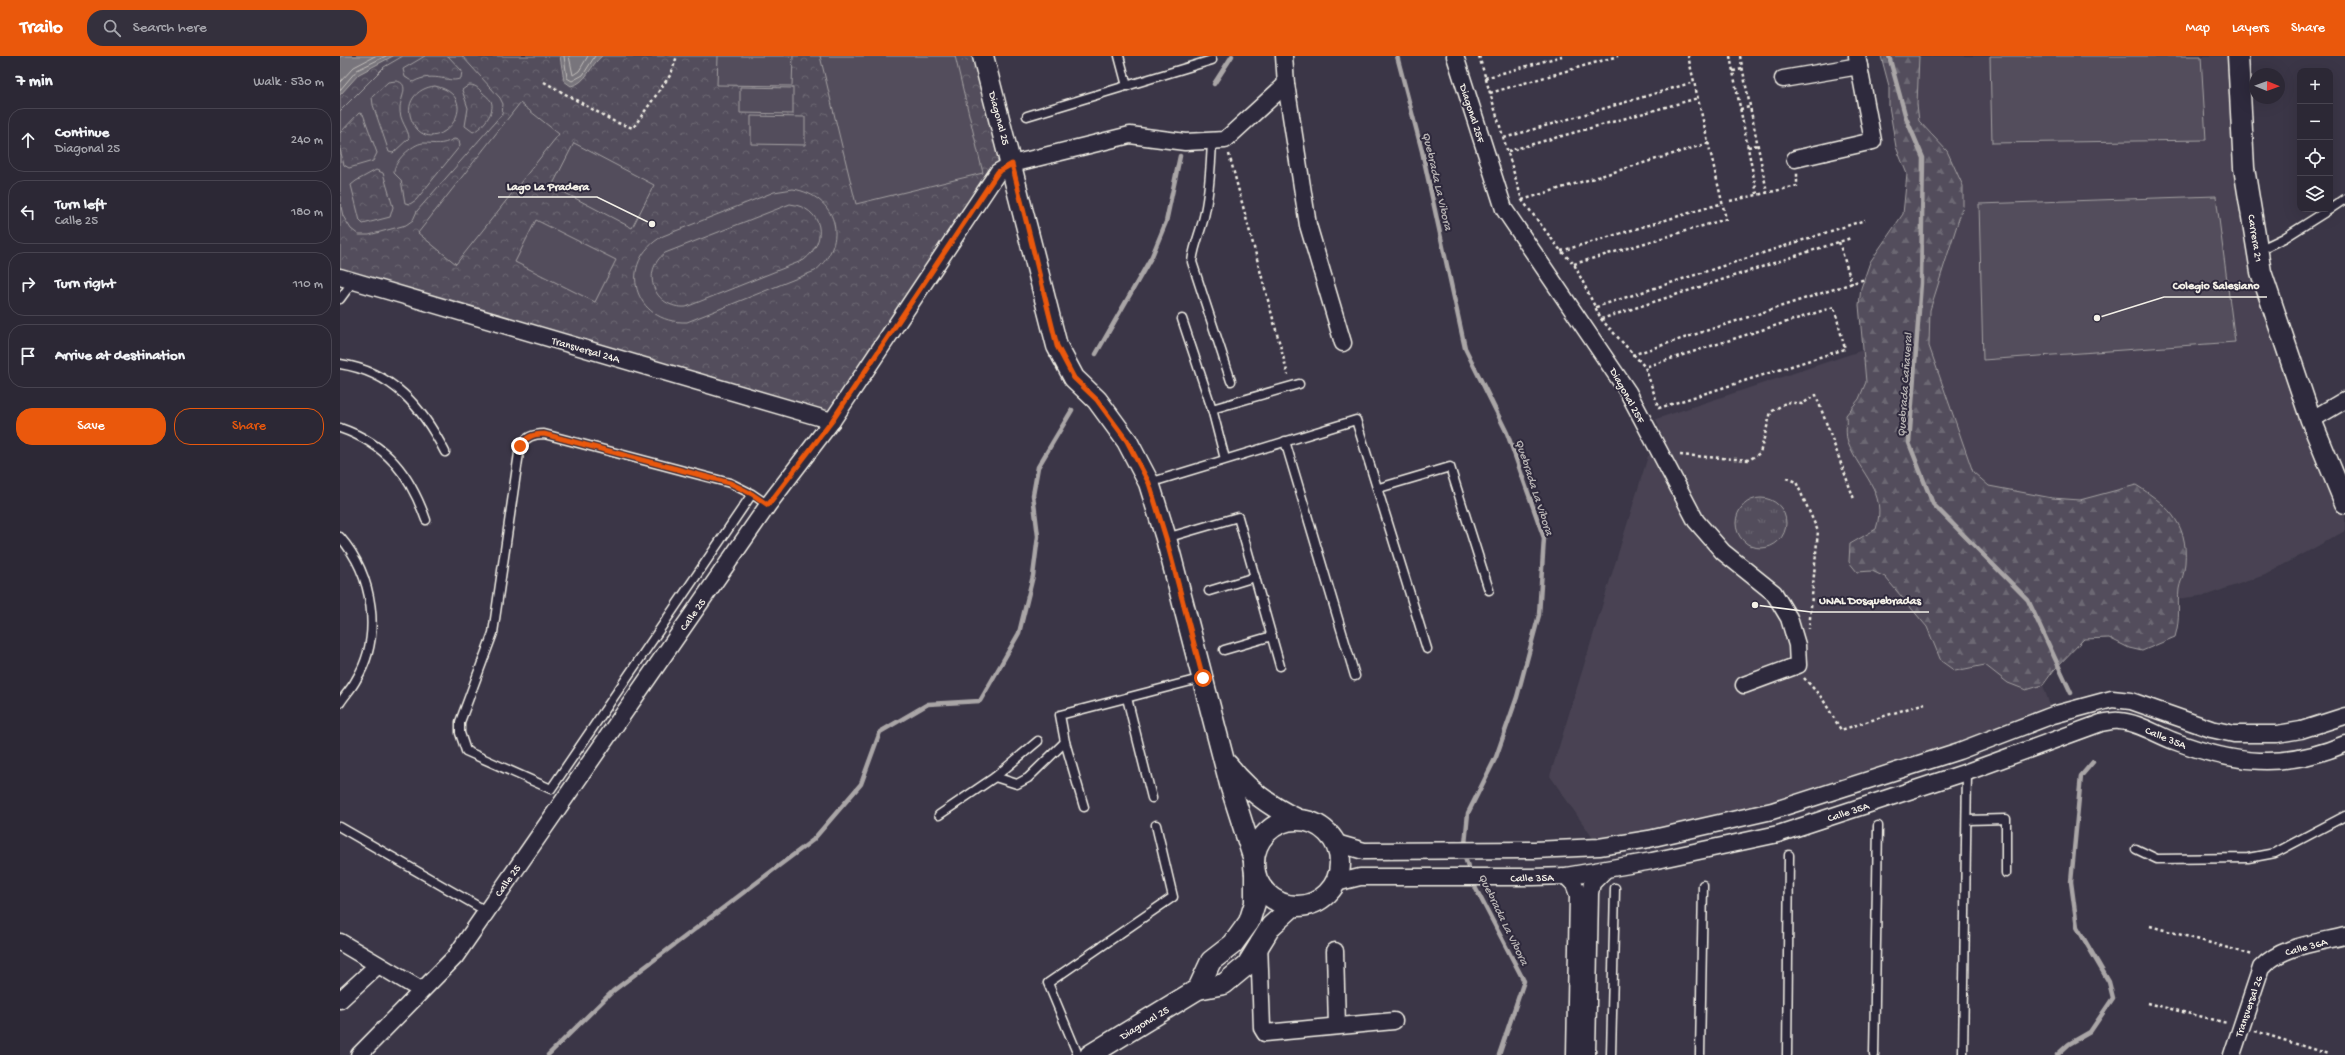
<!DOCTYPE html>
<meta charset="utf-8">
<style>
body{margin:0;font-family:"Gochi Hand",sans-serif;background:#34303d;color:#f1f3f6}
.controls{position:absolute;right:12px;top:12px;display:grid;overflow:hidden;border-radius:8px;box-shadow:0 4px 16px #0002}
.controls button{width:36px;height:36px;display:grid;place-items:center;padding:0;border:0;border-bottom:1px solid #484450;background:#2c2835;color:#f1f3f6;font:20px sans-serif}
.compass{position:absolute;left:1909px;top:12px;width:36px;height:36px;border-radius:50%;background:#2c2835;box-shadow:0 4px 16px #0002;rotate:91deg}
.stop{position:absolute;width:12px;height:12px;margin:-9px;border:3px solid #ea580c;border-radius:50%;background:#fff}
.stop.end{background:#ea580c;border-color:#fff;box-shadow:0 1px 4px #0008}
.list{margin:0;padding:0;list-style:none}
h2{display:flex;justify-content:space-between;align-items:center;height:52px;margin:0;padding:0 16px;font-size:17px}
h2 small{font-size:13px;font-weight:400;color:#a6a6ad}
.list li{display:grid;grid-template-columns:26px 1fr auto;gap:12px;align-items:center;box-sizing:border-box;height:64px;margin:0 8px 8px;padding:0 8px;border:1px solid #484450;border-radius:16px}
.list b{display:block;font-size:15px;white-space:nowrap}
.list p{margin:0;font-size:13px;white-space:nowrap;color:#a6a6ad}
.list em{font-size:13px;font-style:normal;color:#a6a6ad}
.actions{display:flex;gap:8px;padding:12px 16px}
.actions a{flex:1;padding:9px 0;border:1px solid #ea580c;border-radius:16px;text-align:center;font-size:14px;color:#ea580c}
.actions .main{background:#ea580c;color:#fff}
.icon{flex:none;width:22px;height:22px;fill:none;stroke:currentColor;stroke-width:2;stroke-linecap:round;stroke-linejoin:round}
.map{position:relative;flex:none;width:2005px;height:999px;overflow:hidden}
header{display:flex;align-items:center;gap:24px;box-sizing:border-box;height:56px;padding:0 20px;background:#ea580c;color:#fff}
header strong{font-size:19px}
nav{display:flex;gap:22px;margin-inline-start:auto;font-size:14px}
.search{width:280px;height:36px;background:#34303d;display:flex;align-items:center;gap:10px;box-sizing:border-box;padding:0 14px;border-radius:16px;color:#a6a6ad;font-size:15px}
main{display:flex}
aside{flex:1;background:#2c2835}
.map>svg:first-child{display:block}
.built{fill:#484352}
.grass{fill:url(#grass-tufts);stroke:#a4a0a2}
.forest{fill:url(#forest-firs);stroke:#a4a0a2}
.park{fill:url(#park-crowns);stroke:#a4a0a2}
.garden{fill:#534e5c;stroke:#a4a0a2;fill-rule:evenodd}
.water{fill:#78747b;stroke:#aaa6a7}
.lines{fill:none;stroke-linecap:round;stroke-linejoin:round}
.shore{stroke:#c2bfbc;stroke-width:1}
.stream{stroke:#aaa6a7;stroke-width:4.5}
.service-casing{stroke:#f4f1e8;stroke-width:11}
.minor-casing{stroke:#f4f1e8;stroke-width:19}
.tertiary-casing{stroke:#f4f1e8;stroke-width:23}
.path{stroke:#f4f1e8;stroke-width:2.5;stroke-dasharray:3 3;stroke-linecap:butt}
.service{stroke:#2f2a3d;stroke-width:8}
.minor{stroke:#2f2a3d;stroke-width:16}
.tertiary{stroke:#2f2a3d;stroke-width:20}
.route{stroke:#ea580c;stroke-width:5}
.labels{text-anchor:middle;stroke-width:4;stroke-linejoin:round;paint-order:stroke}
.street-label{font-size:11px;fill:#f4f1e8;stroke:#2f2a3d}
.water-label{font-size:12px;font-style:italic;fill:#b6b2b2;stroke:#2f2a3d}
.leader{fill:none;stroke:#f4f1e8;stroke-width:1.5}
.callout-dot{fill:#f4f1e8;stroke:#2f2a3d;stroke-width:1.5}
.callout-label{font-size:12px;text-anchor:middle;font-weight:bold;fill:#f4f1e8;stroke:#2f2a3d;stroke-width:4;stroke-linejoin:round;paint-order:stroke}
</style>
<header>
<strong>Trailo</strong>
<div class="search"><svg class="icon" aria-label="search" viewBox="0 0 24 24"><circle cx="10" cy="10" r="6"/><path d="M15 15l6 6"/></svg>Search here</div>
<nav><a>Map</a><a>Layers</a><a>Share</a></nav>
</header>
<main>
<aside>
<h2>7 min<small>Walk · 530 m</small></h2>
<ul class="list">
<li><svg class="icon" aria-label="ahead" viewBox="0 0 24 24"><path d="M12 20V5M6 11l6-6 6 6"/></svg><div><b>Continue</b><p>Diagonal 25</p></div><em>240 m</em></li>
<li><svg class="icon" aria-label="left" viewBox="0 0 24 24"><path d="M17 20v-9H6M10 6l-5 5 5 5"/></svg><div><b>Turn left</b><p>Calle 25</p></div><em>180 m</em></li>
<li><svg class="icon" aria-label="right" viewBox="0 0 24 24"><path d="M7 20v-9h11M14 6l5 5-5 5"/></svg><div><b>Turn right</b></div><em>110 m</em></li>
<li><svg class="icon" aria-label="arrive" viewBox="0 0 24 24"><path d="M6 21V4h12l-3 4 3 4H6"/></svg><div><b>Arrive at destination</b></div></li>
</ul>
<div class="actions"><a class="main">Save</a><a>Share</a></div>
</aside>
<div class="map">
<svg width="2005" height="999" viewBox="0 0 2005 999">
<defs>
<pattern id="grass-tufts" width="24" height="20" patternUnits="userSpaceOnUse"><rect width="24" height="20" fill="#534e5c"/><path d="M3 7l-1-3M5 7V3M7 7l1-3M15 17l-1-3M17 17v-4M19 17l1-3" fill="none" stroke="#6c6873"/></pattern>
<pattern id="forest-firs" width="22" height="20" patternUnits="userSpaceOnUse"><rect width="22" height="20" fill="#534e5c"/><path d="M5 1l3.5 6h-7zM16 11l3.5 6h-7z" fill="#6c6873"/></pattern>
<pattern id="park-crowns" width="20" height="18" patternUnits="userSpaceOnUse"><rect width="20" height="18" fill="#534e5c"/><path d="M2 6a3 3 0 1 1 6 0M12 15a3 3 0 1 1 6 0" fill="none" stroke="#6c6873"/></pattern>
</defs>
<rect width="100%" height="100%" fill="#3b3647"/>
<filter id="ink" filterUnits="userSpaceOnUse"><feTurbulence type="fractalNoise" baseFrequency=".025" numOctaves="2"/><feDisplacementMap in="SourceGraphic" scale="8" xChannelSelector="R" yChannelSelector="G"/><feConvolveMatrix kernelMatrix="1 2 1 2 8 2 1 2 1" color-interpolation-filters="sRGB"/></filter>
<g filter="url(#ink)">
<g class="built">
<path d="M 1549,0 L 1898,0 L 1919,194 L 2005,447 L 2005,475 L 1925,519 L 1867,539 L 1814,546 L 1593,448 L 1583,102 Z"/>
<path d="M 1523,294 L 1526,326 L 1519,343 L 1506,359 L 1538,443 L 1539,463 L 1536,473 L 1510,488 L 1517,516 L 1532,515 L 1545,521 L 1587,571 L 1601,605 L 1616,615 L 1645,609 L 1668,627 L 1686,634 L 1703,629 L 1713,659 L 1546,718 L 1259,791 L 1210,720 L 1308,400 L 1326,390 L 1316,363 Z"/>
</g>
<circle class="grass" cx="1421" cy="467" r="25"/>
<path class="forest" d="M 1541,0 L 1579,0 L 1577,48 L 1579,65 L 1607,95 L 1623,130 L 1623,150 L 1590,254 L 1589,290 L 1633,416 L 1649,430 L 1712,442 L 1740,444 L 1796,429 C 1831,451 1851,471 1844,515 C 1843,521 1840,527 1839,533 C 1837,551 1841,560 1835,581 L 1802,595 L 1789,592 L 1769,582 L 1744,583 L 1714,614 L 1703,629 L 1686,634 L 1668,627 L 1645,609 L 1615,615 L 1601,605 L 1587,571 L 1545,521 L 1532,515 L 1517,516 L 1509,506 L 1510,488 L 1536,473 C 1548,436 1520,418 1508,387 C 1505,379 1507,367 1506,359 L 1519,343 L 1526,326 L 1519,249 L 1521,232 L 1530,206 L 1563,158 L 1567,118 L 1556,91 L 1549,50 L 1549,30 Z"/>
<path class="park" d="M 0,0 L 643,0 L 672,108 L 492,365 L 0,221 Z"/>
<g class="garden">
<path d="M 63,0 L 85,0 L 63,13 L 65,21 L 73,26 C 95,14 111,29 121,22 L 122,15 L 108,0 L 122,0 L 160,42 L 163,48 L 162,58 L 77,155 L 73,164 L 66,169 L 29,179 L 19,179 L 11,173 L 3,160 L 0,146 L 0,93 L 4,109 L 9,112 L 33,105 L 37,97 L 23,58 L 19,57 L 0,77 L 0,55 L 44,11 ZM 56,25 C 71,27 60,43 60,52 C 59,65 69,73 69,82 L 53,97 L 49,96 L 33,49 L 32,41 L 48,26 ZM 129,29 C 135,29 137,31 142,36 C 145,39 149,42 151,45 C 156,56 142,72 133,76 L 125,70 L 128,52 L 122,34 ZM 95,30 C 149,42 94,107 73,67 C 63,48 76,32 95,30 ZM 114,83 L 119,84 L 120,90 L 76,144 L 70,148 L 65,147 L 61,124 L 54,117 C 53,106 72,88 83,87 C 97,87 100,90 114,83 ZM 36,114 L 43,117 L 53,151 L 50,161 L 23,168 L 20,165 L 11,129 L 16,125 Z"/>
<path d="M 378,0 L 453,0 L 452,30 L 377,29 Z"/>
<path d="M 480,0 L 615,0 L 643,117 L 516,148 Z"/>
<path d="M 1650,0 L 1861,0 L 1866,84 L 1652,87 Z"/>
<path d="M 400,31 L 453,32 L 453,58 L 400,57 Z"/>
<path d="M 180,47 L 219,78 L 116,208 L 78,177 Z"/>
<path d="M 411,60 L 465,61 L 465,89 L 411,88 Z"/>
<path d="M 234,87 L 314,129 L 292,172 L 212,130 Z"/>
<path d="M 453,133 C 497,140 510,186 475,215 L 347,266 C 293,268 276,206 323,180 L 434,136 ZM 450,148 C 483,152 489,184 464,204 L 346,251 C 314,253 300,216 325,197 Z"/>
<path d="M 1876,140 L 1895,286 L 1643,304 L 1639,148 Z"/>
<path d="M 196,164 L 276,204 L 255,246 L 175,206 Z"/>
</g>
<g class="water">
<path d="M 0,0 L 53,0 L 19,18 L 0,39 Z"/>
<path d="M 220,0 L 262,0 C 250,9 247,27 231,30 L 224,25 Z"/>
</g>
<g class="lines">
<g class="shore">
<path d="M 224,0 L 227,22 L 232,25 L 243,19 L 255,0"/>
<path d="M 229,0 L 233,19 L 239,15 L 248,0"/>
<path d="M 0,26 L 14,11 L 35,0"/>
<path d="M 0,34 L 17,14 L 46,0"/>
</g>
<g class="stream">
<path d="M 1057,0 L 1082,95 L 1125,292 L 1167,377 L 1204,482 L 1199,559 L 1177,641 L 1156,701 L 1128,757 L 1124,799 L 1136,833 L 1184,925 L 1159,999"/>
<path d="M 1549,0 L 1566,62 L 1583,102 L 1581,227 L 1569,387 L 1593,448 L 1688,544 L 1731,637"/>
<path d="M 874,28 L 892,0"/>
<path d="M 756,298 L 812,200 L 826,166 L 840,100"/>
<path d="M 208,999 L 273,935 L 473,784 L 521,728 L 540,676 L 588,648 L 640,645 L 679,577 L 693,520 L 698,480 L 693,439 L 698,411 L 732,354"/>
<path d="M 1717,999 L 1729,988 L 1750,976 L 1773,942 L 1769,926 L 1737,871 L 1731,826 L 1741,720 L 1753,706"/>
</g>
<g class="service-casing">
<g id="service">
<path d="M 779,0 L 787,30"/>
<path d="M 687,60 L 872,4"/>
<path d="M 872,85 C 871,108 870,132 865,156 C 862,173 854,188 852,206 L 891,325"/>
<path d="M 1990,153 L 2005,143"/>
<path d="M 1919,194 L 1944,182 L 1990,153"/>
<path d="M 0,243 L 14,224"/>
<path d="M 842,263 L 872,353 L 885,403"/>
<path d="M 0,308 C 53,316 82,351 105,396"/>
<path d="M 872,353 L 959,328"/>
<path d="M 0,372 C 47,388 70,419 86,464"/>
<path d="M 945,385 L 1015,620"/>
<path d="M 809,427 L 1016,364 L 1087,593"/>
<path d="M 1039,432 L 1110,411 L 1149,534"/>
<path d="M 412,438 L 211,733 L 126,695 L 120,677 L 120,666 L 153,577 L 180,390 C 186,381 193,378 204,378 L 390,427 L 412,438 L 428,449"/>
<path d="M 0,481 C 33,519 43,580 16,624 C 12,632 5,639 0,647"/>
<path d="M 826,482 L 898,461 L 940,610"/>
<path d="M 869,535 L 915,521"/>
<path d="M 884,594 L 932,580"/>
<path d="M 787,642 L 812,742"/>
<path d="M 655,721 L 698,685"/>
<path d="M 744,751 L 725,686 L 720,659 L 863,622"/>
<path d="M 599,759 L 655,721 L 677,728 L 688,722 L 725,686"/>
<path d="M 1627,764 L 1666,763 L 1666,817"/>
<path d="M 0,771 L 146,855"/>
<path d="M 1796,793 L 1817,803 L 1908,802 L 1935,797 L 2005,760"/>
<path d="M 738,999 L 708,927 L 833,841 L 816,769"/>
<path d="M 1271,999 L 1275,832"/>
<path d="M 1360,999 L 1363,829"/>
<path d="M 1447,999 L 1449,799"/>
<path d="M 1534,999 L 1538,770"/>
<path d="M 1623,999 L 1627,716"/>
</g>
</g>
<g class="minor-casing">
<g id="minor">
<path d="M 944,0 L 946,28 L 968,169 L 1003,287"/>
<path d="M 1115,0 L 1164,153 L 1288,336 L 1356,465 L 1383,496 L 1434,537 L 1449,562 L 1457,589 L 1458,609 L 1404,629"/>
<path d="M 1443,23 L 1519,10"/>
<path d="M 1455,103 L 1533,85 L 1517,0"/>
<path d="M 0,221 L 492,365"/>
<path d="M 1971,364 L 2005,344"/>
<path d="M 996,787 L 1024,795 L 1194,794 L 1259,791 L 1309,783 L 1432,755 L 1619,695 L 1713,659 L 1772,643 L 1791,645 L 1871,673 L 1894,678 L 1937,678 L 1961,674 L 2005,660"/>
<path d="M 1226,820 L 1234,828 L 1238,839 L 1235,999"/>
<path d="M 996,827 L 1020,821 L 1193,821 L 1226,820 L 1312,805 L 1438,778 L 1627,716 L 1761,667 C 1767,666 1774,664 1779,665 C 1798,666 1817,679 1834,685 C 1894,708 1944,714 2005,688"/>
<path d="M 0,886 L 81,934"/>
<path d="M 919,886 L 922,972 L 925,977 L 1054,965"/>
<path d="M 995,895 L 997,970"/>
<path d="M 0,944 L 38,909"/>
<path d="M 19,999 L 115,901 L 428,449 L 492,365 L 658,116 L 672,108 L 790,79 L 845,86 L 885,84 L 946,28"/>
<path d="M 1247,999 L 1250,837 L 1252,827 L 1265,814"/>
<path d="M 1892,999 L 1921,912 C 1941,890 1977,887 2005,880"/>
</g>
</g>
<g class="tertiary-casing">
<g id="tertiary">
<path d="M 643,0 L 717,290 L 734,322 L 757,344 L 787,385 L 809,427 L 826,482 L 891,732 L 914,804"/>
<path d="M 1898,0 L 1904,112 L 1921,216 L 1971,364 L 2005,447"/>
<path d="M 888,709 C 907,734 929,750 957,763"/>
<circle cx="957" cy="807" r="43"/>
<path d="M 858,933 L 871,905 L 893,888 L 909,866 L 915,847 L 915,817"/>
<path d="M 750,999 L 858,933 L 884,928 L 907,909 L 931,870 L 953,850"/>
</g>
</g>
<g class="path">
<path d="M 1139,0 L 1182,144 L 1221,195 L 1234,208 L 1261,263 L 1305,311 L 1319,352 L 1505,293 L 1494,251 L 1305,311"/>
<path d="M 1390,0 L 1417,138"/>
<path d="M 1400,0 L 1427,136"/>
<path d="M 1393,15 L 1403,13"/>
<path d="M 1145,22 L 1222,0"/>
<path d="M 204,26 L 275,66 L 293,72 L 331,18 L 337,0"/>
<path d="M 1150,37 L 1278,0"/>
<path d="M 1400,53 L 1410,51"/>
<path d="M 1164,82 L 1354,26"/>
<path d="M 1408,91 L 1418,89"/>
<path d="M 1168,95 L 1358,42"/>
<path d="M 889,98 L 948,319"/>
<path d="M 1182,144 L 1369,87"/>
<path d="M 1390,145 L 1457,130 L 1457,117"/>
<path d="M 1499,186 L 1512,228"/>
<path d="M 1221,195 L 1383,147"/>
<path d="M 1234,208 L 1386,163 L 1348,0"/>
<path d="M 1256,251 L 1525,164"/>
<path d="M 1261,263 L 1511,182"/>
<path d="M 1292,299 L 1525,223"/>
<path d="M 1340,399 L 1409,404 L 1420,397 L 1431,356 L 1447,346 L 1462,348 L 1476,339 L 1514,443"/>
<path d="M 1446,422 L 1456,426 L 1478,475 L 1469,573"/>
<path d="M 1464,622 L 1482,642 L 1501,674 L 1585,647"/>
<path d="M 1810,870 L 1913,899"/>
<path d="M 1807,947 L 1887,967"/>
<path d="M 1915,975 L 1988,998"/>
</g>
<use href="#service" class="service"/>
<use href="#minor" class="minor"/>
<use href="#tertiary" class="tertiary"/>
</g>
</g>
<g class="lines" filter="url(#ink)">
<path class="route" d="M 180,390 C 186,381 193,378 204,378 L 390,427 L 412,438 L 428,449 L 492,365 L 658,116 L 672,108 L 717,290 L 734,322 L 757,344 L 787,385 L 809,427 L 826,482 L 863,622"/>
</g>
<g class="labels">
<g class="street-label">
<text transform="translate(1133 57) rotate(72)" y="4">Diagonal 25F</text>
<text transform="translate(660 62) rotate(75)" y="4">Diagonal 25</text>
<text transform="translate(1916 182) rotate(81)" y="4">Carrera 21</text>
<text transform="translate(246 293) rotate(16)" y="4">Transversal 24A</text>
<text transform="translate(1288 339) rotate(61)" y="4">Diagonal 25F</text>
<text transform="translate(352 558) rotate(-55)" y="4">Calle 25</text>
<text transform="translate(1826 681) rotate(22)" y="4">Calle 35A</text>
<text transform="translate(1508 755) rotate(-18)" y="4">Calle 35A</text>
<text transform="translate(1192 821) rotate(-1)" y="4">Calle 35A</text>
<text transform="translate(167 824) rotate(-55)" y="4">Calle 25</text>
<text transform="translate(1966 890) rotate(-15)" y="4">Calle 36A</text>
<text transform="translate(1908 950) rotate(-71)" y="4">Transversal 26</text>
<text transform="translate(804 966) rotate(-31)" y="4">Diagonal 25</text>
</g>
<g class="water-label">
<text transform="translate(1098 125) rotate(77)" y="4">Quebrada La Vibora</text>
<text transform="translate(1564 329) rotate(-86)" y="4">Quebrada Cañaveral</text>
<text transform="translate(1195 431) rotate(72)" y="4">Quebrada La Vibora</text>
<text transform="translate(1164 863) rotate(64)" y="4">Quebrada La Vibora</text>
</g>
</g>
<path class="leader" d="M312 168L257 141H158M1757 262L1824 241H1927M1415 549L1471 556H1589"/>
<g class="callout-dot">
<circle cx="312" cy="168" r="4"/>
<circle cx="1757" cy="262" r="4"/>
<circle cx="1415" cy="549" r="4"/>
</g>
<g class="callout-label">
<text x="208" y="134">Lago La Pradera</text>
<text x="1876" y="233">Colegio Salesiano</text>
<text x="1530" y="548">UNAL Dosquebradas</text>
</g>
</svg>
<div class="controls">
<button>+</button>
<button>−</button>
<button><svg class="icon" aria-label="locate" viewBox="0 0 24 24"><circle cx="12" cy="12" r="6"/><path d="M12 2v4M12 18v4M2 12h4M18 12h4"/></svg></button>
<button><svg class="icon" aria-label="layers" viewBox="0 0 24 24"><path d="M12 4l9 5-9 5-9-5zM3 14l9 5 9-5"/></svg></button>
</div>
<svg class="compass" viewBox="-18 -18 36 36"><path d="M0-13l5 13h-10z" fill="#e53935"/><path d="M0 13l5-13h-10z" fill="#a6a6ad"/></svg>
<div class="stop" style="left:863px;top:622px"></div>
<div class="stop end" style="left:180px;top:390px"></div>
</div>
</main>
